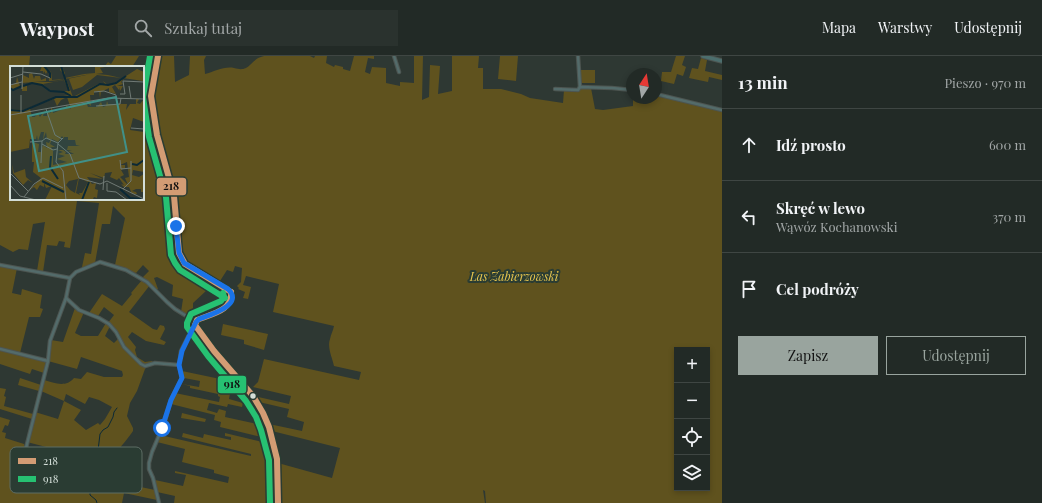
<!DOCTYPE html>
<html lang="pl">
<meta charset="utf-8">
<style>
body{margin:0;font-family:"Playfair Display",serif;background:#2a322e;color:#f1f3f6}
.controls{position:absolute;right:12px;bottom:12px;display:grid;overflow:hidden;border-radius:0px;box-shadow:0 2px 6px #0003}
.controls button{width:36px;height:36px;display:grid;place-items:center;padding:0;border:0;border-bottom:1px solid #3f4643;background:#222a26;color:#f1f3f6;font:20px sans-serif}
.compass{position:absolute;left:626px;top:12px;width:36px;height:36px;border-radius:50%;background:#222a26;box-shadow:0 2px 6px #0003;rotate:12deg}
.stop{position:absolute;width:12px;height:12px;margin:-9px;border:3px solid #1a73e8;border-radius:50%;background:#fff}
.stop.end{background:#1a73e8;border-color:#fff;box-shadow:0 1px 4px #0008}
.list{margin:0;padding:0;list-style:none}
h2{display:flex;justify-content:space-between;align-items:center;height:52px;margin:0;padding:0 16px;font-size:17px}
h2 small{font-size:13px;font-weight:400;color:#a2a7a7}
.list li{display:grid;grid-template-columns:26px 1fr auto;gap:12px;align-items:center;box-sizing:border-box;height:72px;padding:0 16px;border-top:1px solid #3f4643}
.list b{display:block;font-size:15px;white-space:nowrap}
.list p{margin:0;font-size:13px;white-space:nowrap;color:#a2a7a7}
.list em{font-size:13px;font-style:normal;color:#a2a7a7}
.actions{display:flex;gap:8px;padding:12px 16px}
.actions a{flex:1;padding:9px 0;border:1px solid #99a49e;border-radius:0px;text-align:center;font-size:14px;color:#99a49e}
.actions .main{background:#99a49e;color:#111}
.icon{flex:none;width:22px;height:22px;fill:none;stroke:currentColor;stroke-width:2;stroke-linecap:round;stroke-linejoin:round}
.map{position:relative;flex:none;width:722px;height:447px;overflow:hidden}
header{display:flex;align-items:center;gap:24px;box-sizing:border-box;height:56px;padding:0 20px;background:#222a26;border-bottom:1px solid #3f4643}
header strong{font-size:19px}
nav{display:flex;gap:22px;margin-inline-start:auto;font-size:14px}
.search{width:280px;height:36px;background:#2a322e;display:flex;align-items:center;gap:10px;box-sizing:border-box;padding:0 14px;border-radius:0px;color:#a2a7a7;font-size:15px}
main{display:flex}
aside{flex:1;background:#222a26}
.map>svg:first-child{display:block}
.built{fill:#2b4236}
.green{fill:#5f521e;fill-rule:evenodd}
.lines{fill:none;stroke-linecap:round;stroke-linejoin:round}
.stream{stroke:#0b2936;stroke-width:1}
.minor-casing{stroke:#4d5551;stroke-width:4.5}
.major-casing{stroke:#4d5551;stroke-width:5.5}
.minor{stroke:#536b6a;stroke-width:2.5}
.major{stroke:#4c6e6d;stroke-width:3.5}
.bus-1-casing{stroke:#2a3c33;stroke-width:9}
.bus-2-casing{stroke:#2a3c33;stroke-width:9}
.bus-1{stroke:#d39c74;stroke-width:6}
.bus-2{stroke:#26c172;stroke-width:6}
.route{stroke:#1a73e8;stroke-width:5}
.bus-dot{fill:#d3ded8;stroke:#2a3c33;stroke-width:1.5}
.labels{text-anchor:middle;stroke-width:4;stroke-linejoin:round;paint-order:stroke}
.park-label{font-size:12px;font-style:italic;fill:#e7c54e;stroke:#2a3c33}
.inset-river{fill:none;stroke:#0b2936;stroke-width:2}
.inset-road{fill:none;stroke:#707a75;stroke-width:1}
.view{fill:#409088;fill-opacity:0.15;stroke:#409088;stroke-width:2}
.inset-edge{fill:none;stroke:#d3ded8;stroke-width:2}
.key{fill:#2a3c33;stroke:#5d6d65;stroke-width:1}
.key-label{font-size:11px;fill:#d3ded8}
.line-badge{stroke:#2a3c33;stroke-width:1.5}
.pale-badge-label{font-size:11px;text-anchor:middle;font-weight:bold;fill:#111}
</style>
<header>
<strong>Waypost</strong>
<div class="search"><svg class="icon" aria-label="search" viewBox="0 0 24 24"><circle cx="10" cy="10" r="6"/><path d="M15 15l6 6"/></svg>Szukaj tutaj</div>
<nav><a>Mapa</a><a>Warstwy</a><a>Udostępnij</a></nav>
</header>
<main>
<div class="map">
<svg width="722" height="447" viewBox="0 0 722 447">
<rect width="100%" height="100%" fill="#2e3833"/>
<path class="built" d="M 143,12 L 154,13 L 149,33 L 143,32 Z"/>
<g class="green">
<path d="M 0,0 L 30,0 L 29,11 L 11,11 L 11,143 L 143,143 L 143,33 L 152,34 L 159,0 L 174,0 L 175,26 L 189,19 L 190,0 L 206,0 L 204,4 L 205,18 C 214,16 224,10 234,12 C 239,13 241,14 246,12 C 252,9 254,2 264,0 C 274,0 298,0 310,0 L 314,2 L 315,0 L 327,0 L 326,7 L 334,11 L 335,9 L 343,11 L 343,13 L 350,15 L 354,0 L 374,0 L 374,3 L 368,2 L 365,16 L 370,18 L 372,11 L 386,12 L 386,27 L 400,30 L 400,26 L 414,27 L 414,0 L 423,0 L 422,44 L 429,41 L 430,9 L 440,10 L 438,38 L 452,35 L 452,0 L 479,0 L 478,12 L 483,12 L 483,33 L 501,33 L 521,38 L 530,42 L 563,47 L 564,34 L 580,34 L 580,31 L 591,32 L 595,53 L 603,54 L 633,50 L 633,42 L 656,42 L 656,40 L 722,54 L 722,447 L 486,447 L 485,435 L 483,434 L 485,447 L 279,447 L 278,407 L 332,422 L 340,392 L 272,375 L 269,368 L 302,375 L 304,366 L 287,361 L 289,353 L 259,346 L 254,340 L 289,348 L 291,340 L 253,331 L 258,326 L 264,303 L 359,324 L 361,316 L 334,310 C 332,301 327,291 330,283 C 331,278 333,275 334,270 L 273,256 L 279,228 L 246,220 L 243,229 L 251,231 L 248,243 L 243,242 L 245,236 L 238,233 L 239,232 L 237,230 L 241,226 L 242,212 L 235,210 L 233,216 L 227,214 L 220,225 L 228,230 L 226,234 L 207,234 L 193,247 L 193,258 L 184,258 L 181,256 L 183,243 L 172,240 L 173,229 L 157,221 L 154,222 L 158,233 L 155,233 L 143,221 L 149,215 L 143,209 L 136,217 L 115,209 L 125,162 L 113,150 L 110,168 L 102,168 L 95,207 L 84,212 L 82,211 L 85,197 L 91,198 L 99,147 L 77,145 L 70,192 L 64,191 L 65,186 L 59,185 L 57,190 L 47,189 L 43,216 L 37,215 L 45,166 L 33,168 L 28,194 L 19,193 L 13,196 L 0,189 ZM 677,294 L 707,294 L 707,432 L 677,432 Z"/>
<path d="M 116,0 L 139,0 L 132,11 L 104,11 L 108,6 L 111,8 Z"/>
<path d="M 500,0 L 518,0 L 516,25 L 498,23 Z"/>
<path d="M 676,0 L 685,0 L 682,9 L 686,11 L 683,20 L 677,18 L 674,28 L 661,25 L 662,16 L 671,16 Z"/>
<path d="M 701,2 L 707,4 L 705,15 L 722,19 L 722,24 L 709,21 L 708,26 L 689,22 L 692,12 L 698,13 Z"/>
<path d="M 579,14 L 595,14 L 595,27 L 580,27 Z"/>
<path d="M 0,210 L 17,212 L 12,237 L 21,239 L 22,233 L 42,239 L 40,252 L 43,253 L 40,261 L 29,261 L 20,297 L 0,293 Z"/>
<path d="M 142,224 L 150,229 L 129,256 L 153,273 L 157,274 L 160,269 L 164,270 L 165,273 L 160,283 L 166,286 L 164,289 L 146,285 L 132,276 L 128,281 L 136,291 L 135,294 L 137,301 L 145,306 L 152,305 L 153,308 L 147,310 L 145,313 L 137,335 L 130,347 L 127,360 L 133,372 L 133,375 C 121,393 107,400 112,425 L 155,434 L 157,444 L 124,437 L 122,447 L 0,447 L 0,361 L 10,364 L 8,370 L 5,369 L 2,376 L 6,377 L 5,382 L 24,388 L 25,393 L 49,399 L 50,392 L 27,386 L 35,356 L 58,363 L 64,345 L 41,335 L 44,324 C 54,327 66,332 74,322 L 81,323 L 87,316 L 104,321 L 122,321 L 123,319 L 122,315 L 81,301 L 77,313 L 48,305 L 51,284 L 63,286 L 75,252 L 84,256 L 75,277 L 81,280 L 98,280 L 106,267 L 110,270 L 105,280 L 114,287 L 118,283 L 116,277 L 108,267 L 114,259 L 104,251 L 98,260 L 89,257 L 102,238 L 122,250 L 132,238 L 131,237 ZM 66,338 L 85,348 L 89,341 L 99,344 L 112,351 L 105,363 L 100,369 L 98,367 L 86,374 L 74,364 L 81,354 L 64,345 Z"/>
<path d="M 223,268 L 268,278 L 264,294 L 244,288 L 244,284 L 221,279 Z"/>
<path d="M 0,294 L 47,306 L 44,317 L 32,313 L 30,318 L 0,308 Z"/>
<path d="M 182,315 L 225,324 L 224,330 L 231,332 L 229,343 L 243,347 L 242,351 L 228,348 L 227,351 L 209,347 L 207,354 L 217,357 L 219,353 L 226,355 L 225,361 L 267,370 L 270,383 L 220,371 L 221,366 L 214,364 L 215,359 L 171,348 L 175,337 L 219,346 L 220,341 L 218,340 L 218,338 L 190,332 L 190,330 L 182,328 L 199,331 L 200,325 L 184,322 Z"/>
<path d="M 20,322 L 41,329 L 39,335 L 18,329 Z"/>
<path d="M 0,332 L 6,333 L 4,340 L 6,341 L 4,350 L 33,358 L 32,363 L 0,353 Z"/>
<path d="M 182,357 L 206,363 L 205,366 L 181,362 Z"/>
<path d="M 183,377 L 203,382 L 204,378 L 231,384 L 231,381 L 225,380 L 225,377 L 271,388 L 276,412 L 277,447 L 174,447 L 175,440 L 157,436 L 155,424 L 183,430 L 186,419 L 175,417 L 175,415 L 228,427 L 229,421 L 214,417 L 214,414 L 182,406 L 185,393 L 157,386 L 160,379 L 251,400 L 251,398 L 182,381 Z"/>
</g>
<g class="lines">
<path class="stream" d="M 97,447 L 96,444 L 90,439 L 90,432 L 92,425 L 90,421 L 92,413 L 97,403 L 100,378 L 103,374 L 108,371 L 113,361 L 114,356 L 117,352"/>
<g class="minor-casing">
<g id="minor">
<path d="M 158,0 L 151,40 L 157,79 L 174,140 L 179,197 C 181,203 183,207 189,210 L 228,233 L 231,236 L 232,240 L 230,248 L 224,252 L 196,265 L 181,295 L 179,309 L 182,322 L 171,344 L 164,368 L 152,396 L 149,407 L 149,413 L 153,422 L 159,447"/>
<path d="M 394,0 L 399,16"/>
<path d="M 578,0 L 580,31"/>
<path d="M 555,33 L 578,34 L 580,31 L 612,32 L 632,34"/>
<path d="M 656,38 L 722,54"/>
<path d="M 0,209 L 70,222"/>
<path d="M 66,242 L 79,254 L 99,262 L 109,268 L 116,276 L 124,291 L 141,308 L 145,310 L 155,307 L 179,309"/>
<path d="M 195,270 L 214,295 L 253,340 L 263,357 L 269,371 L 277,403 L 278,447"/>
<path d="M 0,293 L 48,305"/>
<path d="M 26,392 L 48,305 L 50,285 L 66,242 L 70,222 L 76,216 L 100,206 L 126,214 L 147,226 L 167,246 L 175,253 L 196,266"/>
</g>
</g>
<g class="major-casing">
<path id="major" d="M 703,0 L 722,5"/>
</g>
<use href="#minor" class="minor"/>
<use href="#major" class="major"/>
<g class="bus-1-casing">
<g id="bus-1">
<path d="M 158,0 L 151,40 L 157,79 L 174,140 L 179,197 L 185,208 L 231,236"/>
<path d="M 231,236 C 233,255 211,258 197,264 L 195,269 L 214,295 L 253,340 L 263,357 L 269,371 L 277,403 L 278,447"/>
</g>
</g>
<g class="bus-2-casing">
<g id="bus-2">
<path d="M 150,0 L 143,41 L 149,81 L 166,141 L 171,199 L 175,207 L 180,214 L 225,242"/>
<path d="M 223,237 L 224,241 L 221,245 L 191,258 L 187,267 L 187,271 L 208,300 L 246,345 L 256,361 L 261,374 L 269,404 L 270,447"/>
</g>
</g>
<use href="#bus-1" class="bus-1"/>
<use href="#bus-2" class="bus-2"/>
</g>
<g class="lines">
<path class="route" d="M 162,372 L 171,344 L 182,322 L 179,309 L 182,295 L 196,266 L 199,263 C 209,259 245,249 228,233 L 184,207 L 179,197 L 176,170"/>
</g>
<circle class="bus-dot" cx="253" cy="340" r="3.5"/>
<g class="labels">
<g class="park-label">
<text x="514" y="225">Las Zabierzowski</text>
</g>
</g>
<g transform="translate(10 10)">
<rect width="134" height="134" fill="#2e3833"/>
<path d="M 32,0 L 41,6 L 42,14 L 55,13 L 55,9 L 50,4 L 51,0 L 55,7 L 55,12 L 74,8 L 85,7 L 85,0 L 95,1 L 90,2 L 93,7 L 86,8 L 98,9 L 111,12 L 87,9 L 72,21 L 63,24 L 59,13 L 56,13 L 63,31 L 88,18 L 95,18 L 93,15 L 98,19 L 114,13 L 111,16 L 113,18 L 107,20 L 113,20 L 110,25 L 109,21 L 109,24 L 105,19 L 102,21 L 106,28 L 99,26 L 99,22 L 91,26 L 90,32 L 89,25 L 84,26 L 84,29 L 80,29 L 81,40 L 76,36 L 78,41 L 87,41 L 91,36 L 93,41 L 96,40 L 97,35 L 98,38 L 117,38 L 116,44 L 120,38 L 126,38 L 126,33 L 129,33 L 127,37 L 130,38 L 134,33 L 134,56 L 123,52 L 120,64 L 134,66 L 134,106 L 123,104 L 122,109 L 129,111 L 134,108 L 134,126 L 131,126 L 131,123 L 126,123 L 122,125 L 126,126 L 127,128 L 122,128 L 119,121 L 114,121 L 111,118 L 114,119 L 109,112 L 107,114 L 100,111 L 102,106 L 95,107 L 94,112 L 80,107 L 93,113 L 77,111 L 82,118 L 86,117 L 85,123 L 88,124 L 87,132 L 84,131 L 83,133 L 35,134 L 42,120 L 36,122 L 34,117 L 34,121 L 30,119 L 27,124 L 24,121 L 19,125 L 31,112 L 23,106 L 24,96 L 22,96 L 22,76 L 29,78 L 28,86 L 31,86 L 33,79 L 37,82 L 36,76 L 39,77 L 41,73 L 37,73 L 36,66 L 33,74 L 34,66 L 31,66 L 28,75 L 27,69 L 26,73 L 20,73 L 19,82 L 0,86 L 0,43 L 13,44 L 46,31 L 60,29 L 53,26 L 40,25 L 33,19 L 23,17 L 17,19 L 17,25 L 12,25 L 12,21 L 2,24 L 0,20 L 6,17 L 7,11 L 10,20 L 24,16 L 12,17 L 13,9 L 19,12 L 19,8 L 22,7 L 24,13 L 25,10 L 30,10 L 31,14 L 36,12 L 36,15 L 24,16 L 43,16 L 81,8 L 49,14 L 39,15 L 40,6 L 38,4 L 36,8 L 34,5 L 34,8 L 33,5 L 30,5 ZM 54,14 L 59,25 L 40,25 L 33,18 ZM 57,31 L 61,43 L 56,39 L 56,42 L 43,47 L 42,42 L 41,42 L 41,47 L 37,45 L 37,50 L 33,50 L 35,44 L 30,51 L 28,48 L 26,51 L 28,46 L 25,51 L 22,51 L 20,42 L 44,33 L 47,40 L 51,34 ZM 52,70 L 54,73 L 54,71 L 58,71 L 58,74 L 65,74 L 66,79 L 70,80 L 55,80 L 58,80 L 57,84 L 62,84 L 58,85 L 64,88 L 55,88 L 56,86 L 53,84 L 48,84 L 53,86 L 48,88 L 55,90 L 47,93 L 57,96 L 43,99 L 43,85 L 41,81 L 45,81 L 40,78 L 42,73 L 48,76 ZM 117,96 L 119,111 L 115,112 L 118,119 L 110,111 L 114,109 L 111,104 L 115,102 L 115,99 L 110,99 ZM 69,112 L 78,116 L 72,127 L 69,127 L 70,129 L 66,127 ZM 68,113 L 65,127 L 60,124 L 56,119 L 59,115 ZM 127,3 L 134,6 L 133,15 L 113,12 ZM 2,98 L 4,107 L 15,103 L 16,111 L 23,117 L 18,114 L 13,119 L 3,107 Z" fill="#5f521e" fill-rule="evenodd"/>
<path class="inset-river" d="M 34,0 L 40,7 L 40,12M 51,0 L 59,25M 13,20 L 22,17 L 32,19 L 40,25M 0,22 L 3,24 L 12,20M 40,25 L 54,26 L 61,30M 0,44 L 13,45 L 46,31 L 67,31 L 90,18 L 98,19 L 106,17 L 116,10M 41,90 L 40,101 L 48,113M 122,98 L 127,99 L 134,94M 32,115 L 54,126M 110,123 L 120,132 L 131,133M 72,134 L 79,116"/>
<path class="inset-road" d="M 13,6 L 31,8 L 40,12M 0,12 L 13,8M 0,19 L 12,16M 119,20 L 121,33M 12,23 L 13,0M 84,26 L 94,25 L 106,29 L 106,32M 110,28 L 115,28 L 113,15 L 134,16M 86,40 L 110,38 L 111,32M 36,43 L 45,69 L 52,73M 11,47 L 11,29M 0,49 L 98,32 L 134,33M 121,62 L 134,63M 53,72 L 48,77 L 46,96 L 53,105 L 56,134M 20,76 L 32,75 L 36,72 L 48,77M 32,78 L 43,84 L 47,83M 48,78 L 60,88 L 69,112 L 90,118 L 97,115M 110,94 L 111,103 L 121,102M 31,97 L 32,75M 0,107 L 18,125M 97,115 L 134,133M 97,117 L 97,125 L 106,126 L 117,134M 0,119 L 10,130 L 26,134M 113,123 L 121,115 L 121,95M 93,124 L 94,110M 14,131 L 24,118 L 33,112 L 53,122"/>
<path class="view" d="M 106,31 L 117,86 L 29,105 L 18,50 Z"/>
<rect width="134" height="134" class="inset-edge"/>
</g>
<rect x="10" y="391" width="132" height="46" rx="6" class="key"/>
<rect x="18" y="402" width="18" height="6" fill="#d39c74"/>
<rect x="18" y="420" width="18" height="6" fill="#26c172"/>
<g class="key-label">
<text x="43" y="409">218</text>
<text x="43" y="427">918</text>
</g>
<g class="line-badge">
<rect x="156" y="121" width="31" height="19" rx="4" fill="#d39c74"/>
<rect x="217" y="319" width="30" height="19" rx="4" fill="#26c172"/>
</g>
<g class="pale-badge-label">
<text x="171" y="134">218</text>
<text x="232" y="332">918</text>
</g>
</svg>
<div class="controls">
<button>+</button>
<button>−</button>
<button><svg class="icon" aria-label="locate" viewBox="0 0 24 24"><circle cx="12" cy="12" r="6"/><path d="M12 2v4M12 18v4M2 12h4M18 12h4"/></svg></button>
<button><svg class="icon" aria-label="layers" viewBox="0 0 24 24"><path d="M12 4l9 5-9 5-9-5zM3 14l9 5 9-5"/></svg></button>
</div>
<svg class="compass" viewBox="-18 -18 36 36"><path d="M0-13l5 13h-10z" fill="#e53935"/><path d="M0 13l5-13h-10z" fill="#a2a7a7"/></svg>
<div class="stop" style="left:162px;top:372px"></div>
<div class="stop end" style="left:176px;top:170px"></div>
</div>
<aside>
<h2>13 min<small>Pieszo · 970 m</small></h2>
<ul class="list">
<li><svg class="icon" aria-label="ahead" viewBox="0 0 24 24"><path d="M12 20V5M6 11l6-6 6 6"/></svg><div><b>Idź prosto</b></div><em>600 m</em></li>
<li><svg class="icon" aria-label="left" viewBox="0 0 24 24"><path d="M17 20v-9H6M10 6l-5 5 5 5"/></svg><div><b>Skręć w lewo</b><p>Wąwóz Kochanowski</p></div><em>370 m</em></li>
<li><svg class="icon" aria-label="arrive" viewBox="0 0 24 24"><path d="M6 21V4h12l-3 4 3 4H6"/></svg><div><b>Cel podróży</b></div></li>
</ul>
<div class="actions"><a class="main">Zapisz</a><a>Udostępnij</a></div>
</aside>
</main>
